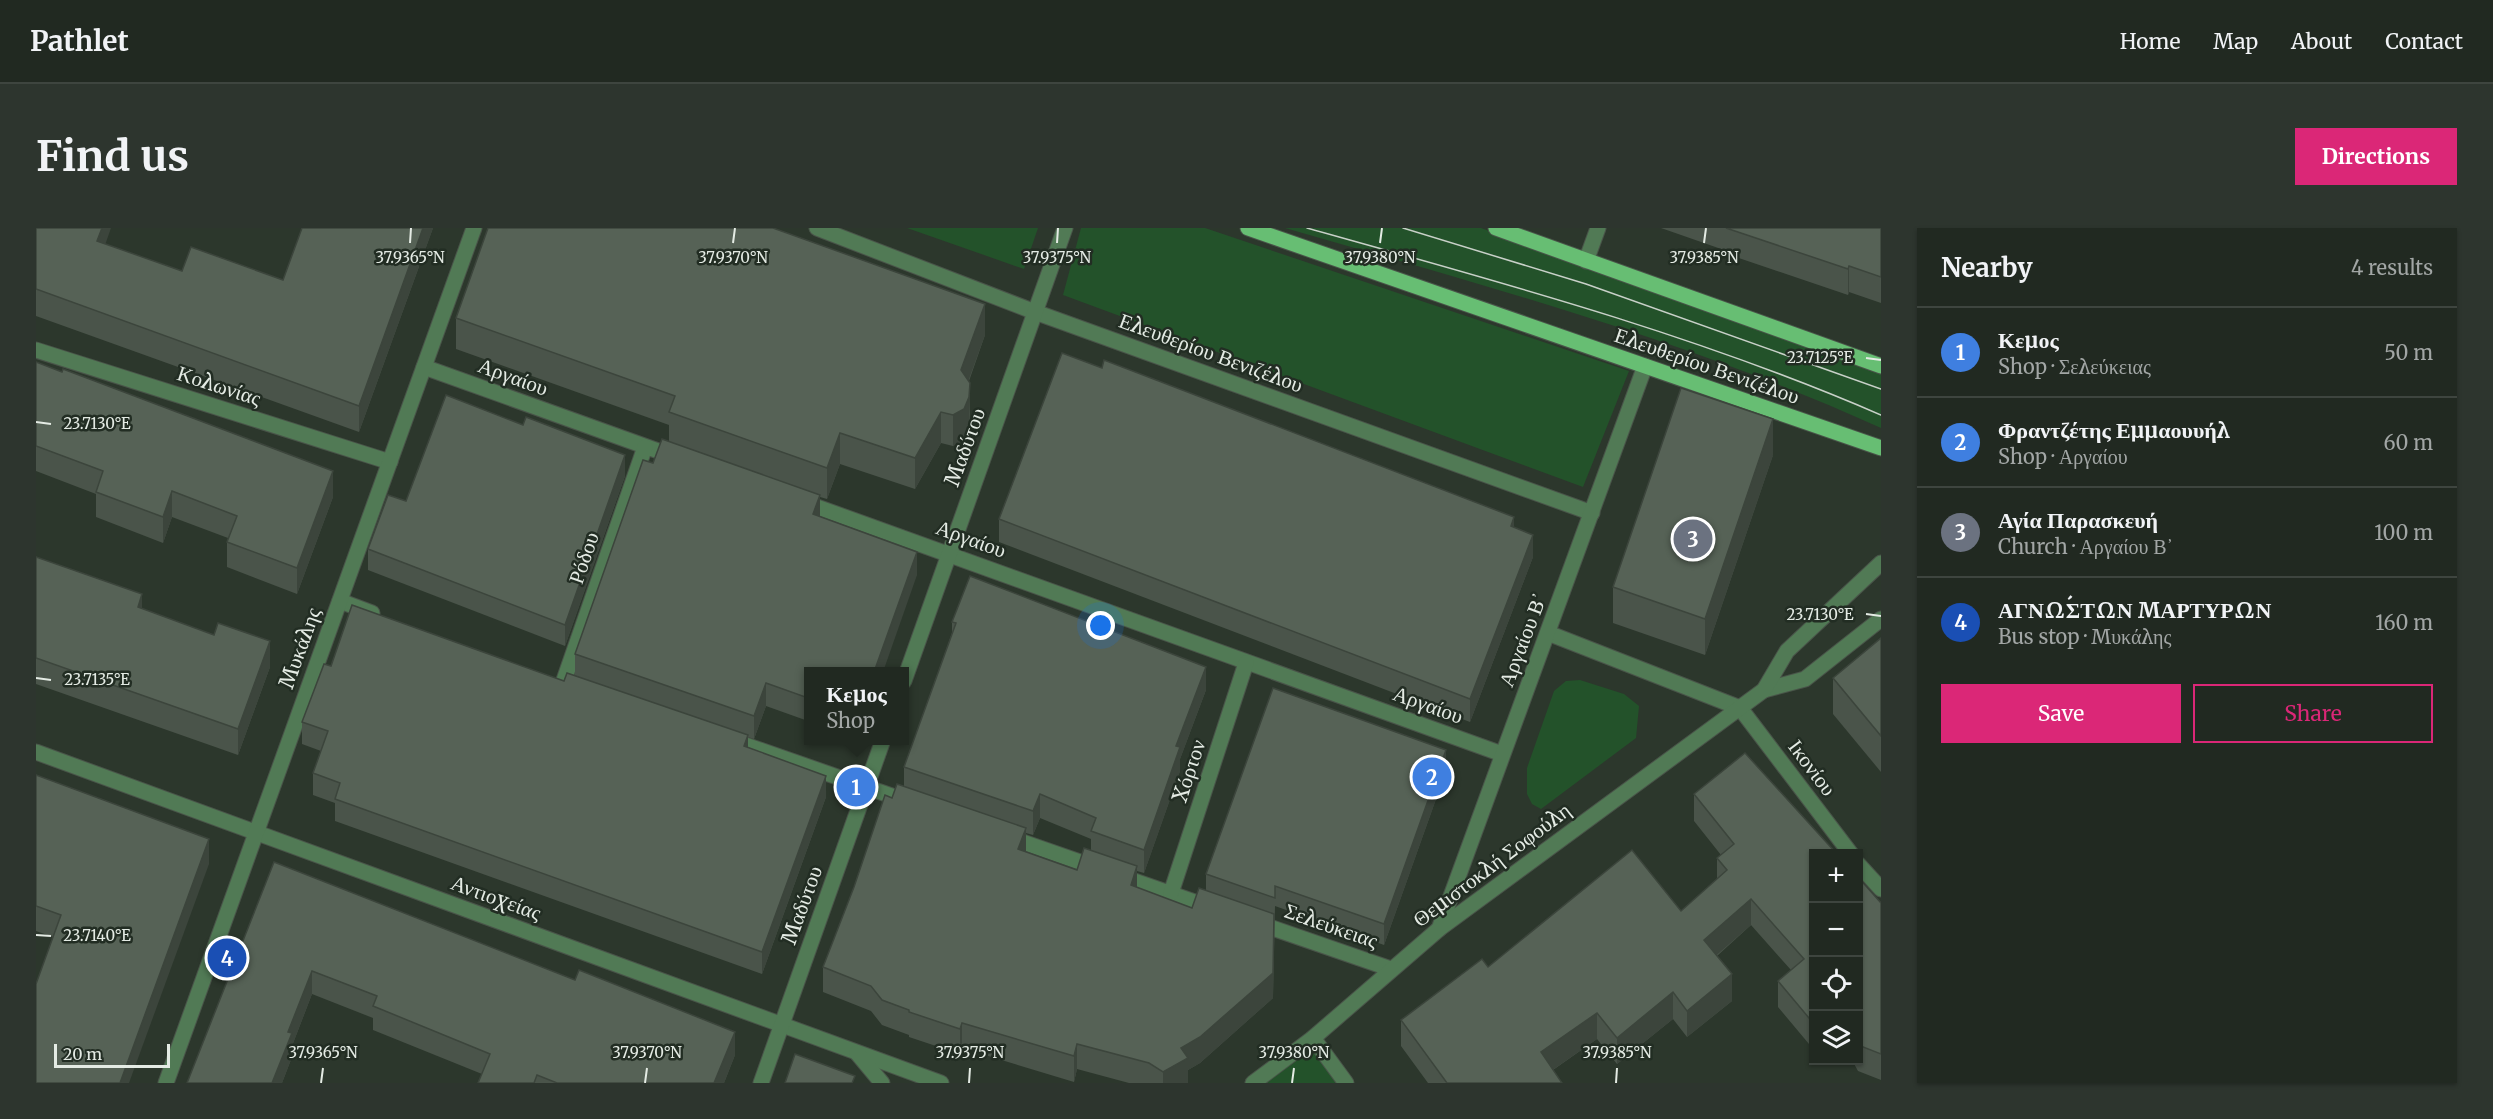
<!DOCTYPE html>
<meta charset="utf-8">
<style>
body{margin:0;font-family:Merriweather,serif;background:#2d352e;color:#f1f3f6}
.controls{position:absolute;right:18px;bottom:18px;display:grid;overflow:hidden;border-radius:0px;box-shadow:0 2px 4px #0004}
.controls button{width:54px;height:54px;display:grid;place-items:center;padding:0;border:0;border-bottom:2px solid #3e453f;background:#212921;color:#f1f3f6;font:30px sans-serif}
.scale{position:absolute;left:18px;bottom:15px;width:116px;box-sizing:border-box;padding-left:6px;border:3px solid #e4ebe4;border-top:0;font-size:16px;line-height:21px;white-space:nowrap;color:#e4ebe4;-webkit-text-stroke:4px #222d23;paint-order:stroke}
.you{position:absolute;left:1065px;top:398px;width:21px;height:21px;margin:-15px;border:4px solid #fff;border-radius:50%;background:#1a73e8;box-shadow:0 0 0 9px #1a73e833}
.badge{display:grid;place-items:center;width:39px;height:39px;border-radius:50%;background:#db2777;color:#fff;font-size:20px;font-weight:700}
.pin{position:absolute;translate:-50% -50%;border:3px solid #fff;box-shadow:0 2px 6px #0006}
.popup{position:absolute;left:768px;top:439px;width:105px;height:78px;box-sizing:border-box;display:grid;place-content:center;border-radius:0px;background:#212921;filter:drop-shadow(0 2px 4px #0005);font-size:20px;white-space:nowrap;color:#a2a6a5}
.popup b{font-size:22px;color:#f1f3f6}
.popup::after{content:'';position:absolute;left:50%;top:100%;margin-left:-12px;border:12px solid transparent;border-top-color:#212921}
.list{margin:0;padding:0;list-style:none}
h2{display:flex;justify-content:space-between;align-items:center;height:78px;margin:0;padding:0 24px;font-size:26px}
h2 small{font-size:20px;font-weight:400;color:#a2a6a5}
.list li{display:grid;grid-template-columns:39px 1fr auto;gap:18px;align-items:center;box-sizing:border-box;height:90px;padding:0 24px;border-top:2px solid #3e453f}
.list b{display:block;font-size:22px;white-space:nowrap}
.list p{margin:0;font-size:20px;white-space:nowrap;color:#a2a6a5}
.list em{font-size:20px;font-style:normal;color:#a2a6a5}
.actions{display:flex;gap:12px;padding:18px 24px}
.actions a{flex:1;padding:14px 0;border:2px solid #db2777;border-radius:0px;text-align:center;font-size:21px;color:#db2777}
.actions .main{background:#db2777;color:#fff}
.icon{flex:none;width:33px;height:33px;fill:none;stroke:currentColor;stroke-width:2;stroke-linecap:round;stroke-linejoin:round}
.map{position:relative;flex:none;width:1845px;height:855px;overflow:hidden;border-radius:0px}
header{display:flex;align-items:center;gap:36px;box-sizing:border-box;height:84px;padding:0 30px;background:#212921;border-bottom:2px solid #3e453f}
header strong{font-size:28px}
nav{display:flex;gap:33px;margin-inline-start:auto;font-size:21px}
.intro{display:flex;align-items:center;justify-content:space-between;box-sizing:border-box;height:144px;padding:0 36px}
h1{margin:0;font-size:42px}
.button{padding:15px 27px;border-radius:0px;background:#db2777;color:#fff;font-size:21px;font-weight:700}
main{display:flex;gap:36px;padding:0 36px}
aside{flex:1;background:#212921;border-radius:0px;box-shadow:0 2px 4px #0004}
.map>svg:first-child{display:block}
.green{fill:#23522a}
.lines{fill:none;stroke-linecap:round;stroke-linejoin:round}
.minor-casing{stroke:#495449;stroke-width:17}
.major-casing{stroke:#495449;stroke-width:17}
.minor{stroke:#517a55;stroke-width:15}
.major{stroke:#67be73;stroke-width:15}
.tram{stroke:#c8d0c8;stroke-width:1.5}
.wall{fill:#4a544a;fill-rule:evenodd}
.shaded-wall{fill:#3c453c}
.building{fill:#566256;stroke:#3c453c;stroke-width:1.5}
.ticks{fill:none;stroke:#e4ebe4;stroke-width:2}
.labels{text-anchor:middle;stroke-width:5;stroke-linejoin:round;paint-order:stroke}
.street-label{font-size:21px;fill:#e4ebe4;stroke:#222d23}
.ticks-label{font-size:15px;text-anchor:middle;fill:#e4ebe4;stroke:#222d23;stroke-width:5;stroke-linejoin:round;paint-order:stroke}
</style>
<header>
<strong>Pathlet</strong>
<nav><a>Home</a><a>Map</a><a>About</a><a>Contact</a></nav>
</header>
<div class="intro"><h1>Find us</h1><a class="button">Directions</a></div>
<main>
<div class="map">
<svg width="1845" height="855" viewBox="0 0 1845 855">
<rect width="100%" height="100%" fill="#2c372c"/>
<g class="green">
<path d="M 871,0 L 1002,0 L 988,41 Z"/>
<path d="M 1045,0 L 1169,0 L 1593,143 L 1547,259 L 1027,67 Z"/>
<path d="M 1249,0 L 1445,0 L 1845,145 L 1845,200 C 1654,113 1450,58 1249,0 Z"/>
<path d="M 1544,452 L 1588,466 L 1603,478 L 1600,510 L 1505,581 L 1496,576 L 1491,566 L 1491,540 L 1518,463 L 1530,453 Z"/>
<path d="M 1277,810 L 1310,855 L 1217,855 Z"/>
</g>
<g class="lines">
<g class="minor-casing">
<g id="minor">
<path d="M 781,0 L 999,84 L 1556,285"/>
<path d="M 1550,33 L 1562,0"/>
<path d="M 0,122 L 354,234"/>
<path d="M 388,139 L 639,229"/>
<path d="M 767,274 L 1466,526"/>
<path d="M 304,373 L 336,385"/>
<path d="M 1512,405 L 1704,480 L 1815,626"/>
<path d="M 868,453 L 1029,0"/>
<path d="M 527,455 L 609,219"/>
<path d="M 1728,462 L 1769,451 L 1845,391"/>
<path d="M 695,512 L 876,575"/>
<path d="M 0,524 L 905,855"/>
<path d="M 972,609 L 1176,680"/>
<path d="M 1822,636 L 1845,661"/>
<path d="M 1135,665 L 1210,435"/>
<path d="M 1219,694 L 1355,741"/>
<path d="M 1403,701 L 1609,138"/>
<path d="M 1277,810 L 1310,855"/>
<path d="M 821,825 L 846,855"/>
<path d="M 130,855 L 438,0"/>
<path d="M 725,855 L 847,512"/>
<path d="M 1217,855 L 1277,810 L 1403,701 L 1728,462 L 1751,423 L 1845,335"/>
</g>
</g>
<g class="major-casing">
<g id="major">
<path d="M 1212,0 L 1845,220"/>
<path d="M 1460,0 L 1845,138"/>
</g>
</g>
<use href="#minor" class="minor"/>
<use href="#major" class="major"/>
<g class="tram">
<path d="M 1271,0 C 1464,54 1661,107 1845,187"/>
<path d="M 1367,0 L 1550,56 L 1845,161"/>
</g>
</g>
<g class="wall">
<path d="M 0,0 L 69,16 L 146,43 L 247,52 L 397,0 L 323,204 L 0,88 Z"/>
<path d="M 1625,0 L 1845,0 L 1845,75 L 1813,64 L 1812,67 L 1688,25 L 1688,22 Z"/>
<path d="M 420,90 L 949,107 L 933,153 L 934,186 L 933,200 L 928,212 L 917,218 L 905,215 L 879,261 L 804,236 L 791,271 L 784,269 L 784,289 L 881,347 L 772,444 L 772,493 L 730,478 L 718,511 L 712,509 L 712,519 L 790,569 L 726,746 L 299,593 L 299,575 L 277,567 L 277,545 L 285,523 L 266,516 L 266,494 L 295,438 L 528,453 L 539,448 L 539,426 L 617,235 L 633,213 L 633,197 L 420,121 Z"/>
<path d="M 0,134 L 297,269 L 261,366 L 191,339 L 191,314 L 192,310 L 136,289 L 127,315 L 60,289 L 60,266 L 0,243 Z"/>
<path d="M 1737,227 L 1669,427 L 1577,395 L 1577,359 Z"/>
<path d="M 589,248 L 529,418 L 332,342 L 332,321 L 370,273 Z"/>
<path d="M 963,291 L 1478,300 L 1497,329 L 1434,494 L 963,314 Z"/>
<path d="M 0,329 L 106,381 L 234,439 L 202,527 L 0,456 Z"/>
<path d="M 916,394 L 1170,462 L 1144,531 L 1144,543 L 1108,645 L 1101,643 L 1101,660 L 1156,680 L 1170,662 L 1170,646 L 1410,543 L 1348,717 L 1239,678 L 1237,770 L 1164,835 L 1152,842 L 1152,855 L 1093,855 L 1041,841 L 1038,854 L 926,820 L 924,826 L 873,809 L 873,807 L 846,797 L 835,783 L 787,764 L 787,739 L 856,570 L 868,558 L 868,539 L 916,405 ZM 1004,590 L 1055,611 L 1055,622 L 1041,642 L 990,624 L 990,605 L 997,607 Z"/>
<path d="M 1845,410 L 1845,544 L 1797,486 L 1797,450 Z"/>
<path d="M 0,547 L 173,636 L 17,709 L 0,703 Z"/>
<path d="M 1658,566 L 1778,626 L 1778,822 L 1742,779 L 1742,753 L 1755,742 L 1715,697 L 1681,728 L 1696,773 L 1651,809 L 1637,791 L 1581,836 L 1561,811 L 1517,842 L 1526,855 L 1392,855 L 1365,818 L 1365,792 L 1452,739 L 1645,683 L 1681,651 L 1681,630 L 1685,627 L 1658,593 Z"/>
<path d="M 238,634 L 699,827 L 688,855 L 442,855 L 446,846 L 337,802 L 337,790 L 276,766 L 256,818 L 256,829 L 246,855 L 151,855 Z"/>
<path d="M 1822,649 L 1845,675 L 1845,852 L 1822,843 L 1816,832 L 1822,832 Z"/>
</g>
<g class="shaded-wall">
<path d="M 66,0 L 75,0 L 61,40 L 61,13 Z"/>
<path d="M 387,0 L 397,0 L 323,204 L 323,178 Z"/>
<path d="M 1813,38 L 1813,64 L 1812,67 L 1812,41 Z"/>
<path d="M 949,76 L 949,107 L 925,173 L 925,142 Z"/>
<path d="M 934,155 L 933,200 L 928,212 L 917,218 L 917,187 Z"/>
<path d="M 905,184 L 905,215 L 879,261 L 879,230 Z"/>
<path d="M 1737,191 L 1737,227 L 1669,427 L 1669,391 Z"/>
<path d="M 804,205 L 804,236 L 791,271 L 791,240 Z"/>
<path d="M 589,227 L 589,248 L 529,418 L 529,397 Z"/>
<path d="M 297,243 L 297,269 L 261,366 L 261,340 Z"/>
<path d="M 136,263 L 136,289 L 127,315 L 127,289 Z"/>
<path d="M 784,267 L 784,290 L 777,286 Z"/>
<path d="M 1478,289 L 1478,312 L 1475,298 Z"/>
<path d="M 1497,307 L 1497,329 L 1434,494 L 1434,471 Z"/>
<path d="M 881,324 L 881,347 L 847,444 L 838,444 Z"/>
<path d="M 106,366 L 106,391 L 102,379 Z"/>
<path d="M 234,413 L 234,439 L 202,527 L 202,501 Z"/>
<path d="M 1170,439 L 1170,462 L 1144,531 L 1144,543 L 1108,645 L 1108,622 L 1140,518 Z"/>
<path d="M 730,455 L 730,478 L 718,511 L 718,488 Z"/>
<path d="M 712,507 L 712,529 L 708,518 Z"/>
<path d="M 1410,522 L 1410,543 L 1348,717 L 1348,696 Z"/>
<path d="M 790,548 L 790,569 L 726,746 L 726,724 Z"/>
<path d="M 1004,566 L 1004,590 L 997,607 L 997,583 Z"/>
<path d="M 990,600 L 990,625 L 982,621 Z"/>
<path d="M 173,611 L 173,636 L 93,855 L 84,855 Z"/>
<path d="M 1101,638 L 1101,664 L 1095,657 Z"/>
<path d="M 1715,671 L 1715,697 L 1668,738 L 1668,712 Z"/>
<path d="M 1238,686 L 1237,770 L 1164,835 L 1152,842 L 1152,855 L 1127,855 L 1127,844 L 1145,820 Z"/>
<path d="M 276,743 L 276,766 L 256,818 L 256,829 L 246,855 L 236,855 L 252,804 Z"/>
<path d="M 1696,746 L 1696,773 L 1651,809 L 1651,783 Z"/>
<path d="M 1637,764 L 1637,791 L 1581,836 L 1581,810 Z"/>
<path d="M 1561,785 L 1561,811 L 1505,850 L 1505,824 Z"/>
<path d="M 926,795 L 926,820 L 924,826 L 924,801 Z"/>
<path d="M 699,804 L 699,827 L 688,855 L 678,855 Z"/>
<path d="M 1041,816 L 1041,841 L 1038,854 L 1038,828 Z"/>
</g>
<g class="building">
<path d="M 0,0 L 66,0 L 61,13 L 146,43 L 155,19 L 247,52 L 266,0 L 387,0 L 323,178 L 0,61 Z"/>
<path d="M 452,0 L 737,0 L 949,76 L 925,142 L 934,155 L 933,169 L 928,181 L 917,187 L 905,184 L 879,230 L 804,205 L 791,240 L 633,184 L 639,168 L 420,90 Z"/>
<path d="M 1690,0 L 1845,0 L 1845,49 L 1813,38 L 1812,41 Z"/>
<path d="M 1026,125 L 1066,140 L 1068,132 L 1478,289 L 1475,298 L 1497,307 L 1434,471 L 963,291 Z"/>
<path d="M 0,134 L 26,144 L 27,141 L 297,243 L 261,340 L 191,314 L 201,288 L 136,263 L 127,289 L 60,264 L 67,243 L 0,218 Z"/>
<path d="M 1645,160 L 1737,191 L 1669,391 L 1577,359 Z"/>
<path d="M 410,167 L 487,197 L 490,189 L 589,227 L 529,397 L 332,321 L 352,267 L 370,273 Z"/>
<path d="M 626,211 L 784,267 L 777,286 L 881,324 L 838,444 L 772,444 L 772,470 L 730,455 L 718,488 L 539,426 L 607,232 L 617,235 Z"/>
<path d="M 0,329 L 106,366 L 102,379 L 178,407 L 182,395 L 234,413 L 202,501 L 0,430 Z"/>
<path d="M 934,348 L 1170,439 L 1140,518 L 1144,519 L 1108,622 L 1055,603 L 1060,590 L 1004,566 L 997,583 L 868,539 L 920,395 L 916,394 Z"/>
<path d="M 316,377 L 528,453 L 531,445 L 712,507 L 708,518 L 790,548 L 726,724 L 299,571 L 304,555 L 277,545 L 292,503 L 266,494 L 288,436 L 295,438 Z"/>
<path d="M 1845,410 L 1845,508 L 1797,450 Z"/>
<path d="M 1237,460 L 1410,522 L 1348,696 L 1239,658 L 1239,670 L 1170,646 Z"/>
<path d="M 1709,525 L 1801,626 L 1778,626 L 1778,796 L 1742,753 L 1768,731 L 1715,671 L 1668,712 L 1696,746 L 1651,783 L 1637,764 L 1581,810 L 1561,785 L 1505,824 L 1526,855 L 1411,855 L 1365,792 L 1446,731 L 1452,739 L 1596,622 L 1645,683 L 1691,642 L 1681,630 L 1698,616 L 1658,566 Z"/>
<path d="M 0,547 L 173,611 L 84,855 L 0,855 L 0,756 L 25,687 L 0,678 Z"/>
<path d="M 861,556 L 990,600 L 982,621 L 1041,642 L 1048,620 L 1101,638 L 1095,657 L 1156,680 L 1163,660 L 1238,686 L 1237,745 L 1164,809 L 1145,820 L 1152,830 L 1127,844 L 1113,835 L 1041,816 L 1038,828 L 926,795 L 924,801 L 873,784 L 873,782 L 846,772 L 835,758 L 787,739 L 818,659 L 849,567 L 856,570 Z"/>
<path d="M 238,634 L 539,752 L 543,742 L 699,804 L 678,855 L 521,855 L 501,847 L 498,855 L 442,855 L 454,826 L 337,778 L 341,768 L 276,743 L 252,804 L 256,805 L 236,855 L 151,855 Z"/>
<path d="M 1822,649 L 1845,675 L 1845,826 L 1822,817 Z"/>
<path d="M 759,826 L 819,848 L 816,855 L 749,855 Z"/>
</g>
<path class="ticks" d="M 374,15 L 375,0M 697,15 L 699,0M 1021,15 L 1022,0M 1344,15 L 1346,0M 1668,15 L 1670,0M 1830,130 L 1845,132M 0,194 L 15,196M 1830,386 L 1845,388M 0,450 L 15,452M 0,707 L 15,708M 285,855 L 287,840M 609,855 L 611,840M 933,855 L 934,840M 1256,855 L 1258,840M 1580,855 L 1581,840"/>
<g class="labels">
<g class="street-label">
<text transform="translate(1175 125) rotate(20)" y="7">Ελευθερίου Βενιζέλου</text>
<text transform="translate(1671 138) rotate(19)" y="7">Ελευθερίου Βενιζέλου</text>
<text transform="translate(477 149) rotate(20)" y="7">Αργαίου</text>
<text transform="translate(183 158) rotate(18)" y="7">Κολωνίας</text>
<text transform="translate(929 219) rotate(-70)" y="7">Μαδύτου</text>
<text transform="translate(935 311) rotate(20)" y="7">Αργαίου</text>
<text transform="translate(548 330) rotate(-71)" y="7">Ρόδου</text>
<text transform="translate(1487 412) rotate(-69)" y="7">Αργαίου Β᾽</text>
<text transform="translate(264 420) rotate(-70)" y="7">Μυκάλης</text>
<text transform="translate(1392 477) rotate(20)" y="7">Αργαίου</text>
<text transform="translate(1776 540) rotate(53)" y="7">Ικονίου</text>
<text transform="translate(1153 543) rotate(-72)" y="7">Χόρτον</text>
<text transform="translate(1456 637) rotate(-37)" y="7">Θεμιστοκλή Σοφούλη</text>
<text transform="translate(460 670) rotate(20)" y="7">Αντιοχείας</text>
<text transform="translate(766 677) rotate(-70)" y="7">Μαδύτου</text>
<text transform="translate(1295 698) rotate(19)" y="7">Σελεύκειας</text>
</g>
</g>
<g class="ticks-label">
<text x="374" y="35">37.9365°N</text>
<text x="697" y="35">37.9370°N</text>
<text x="1021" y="35">37.9375°N</text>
<text x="1344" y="35">37.9380°N</text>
<text x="1668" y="35">37.9385°N</text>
<text x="1784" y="135">23.7125°E</text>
<text x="61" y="201">23.7130°E</text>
<text x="1784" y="392">23.7130°E</text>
<text x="61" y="457">23.7135°E</text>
<text x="61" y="713">23.7140°E</text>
<text x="287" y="830">37.9365°N</text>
<text x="611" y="830">37.9370°N</text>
<text x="934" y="830">37.9375°N</text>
<text x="1258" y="830">37.9380°N</text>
<text x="1581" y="830">37.9385°N</text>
</g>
</svg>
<div class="controls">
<button>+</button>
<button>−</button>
<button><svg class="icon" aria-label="locate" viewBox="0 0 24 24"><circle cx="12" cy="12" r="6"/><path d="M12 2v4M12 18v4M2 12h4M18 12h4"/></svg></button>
<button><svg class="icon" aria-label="layers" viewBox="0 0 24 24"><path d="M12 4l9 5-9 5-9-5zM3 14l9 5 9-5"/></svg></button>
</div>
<div class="scale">20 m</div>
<div class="you"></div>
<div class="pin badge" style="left:820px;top:559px;background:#3f7fe0">1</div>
<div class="popup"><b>Κεμος</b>Shop</div>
<div class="pin badge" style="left:1396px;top:549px;background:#3f7fe0">2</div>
<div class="pin badge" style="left:1657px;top:311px;background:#6b7280">3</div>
<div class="pin badge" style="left:191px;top:730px;background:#1a4fb4">4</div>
</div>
<aside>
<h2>Nearby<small>4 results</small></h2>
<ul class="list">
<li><span class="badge" style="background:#3f7fe0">1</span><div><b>Κεμος</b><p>Shop · Σελεύκειας</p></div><em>50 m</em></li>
<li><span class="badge" style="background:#3f7fe0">2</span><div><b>Φραντζέτης Εμμαουυήλ</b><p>Shop · Αργαίου</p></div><em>60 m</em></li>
<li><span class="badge" style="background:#6b7280">3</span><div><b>Αγία Παρασκευή</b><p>Church · Αργαίου Β᾽</p></div><em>100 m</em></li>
<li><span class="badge" style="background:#1a4fb4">4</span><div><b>ΑΓΝΏΣΤΩΝ ΜΑΡΤΥΡΩΝ</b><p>Bus stop · Μυκάλης</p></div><em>160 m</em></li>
</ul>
<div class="actions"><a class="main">Save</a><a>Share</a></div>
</aside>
</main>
